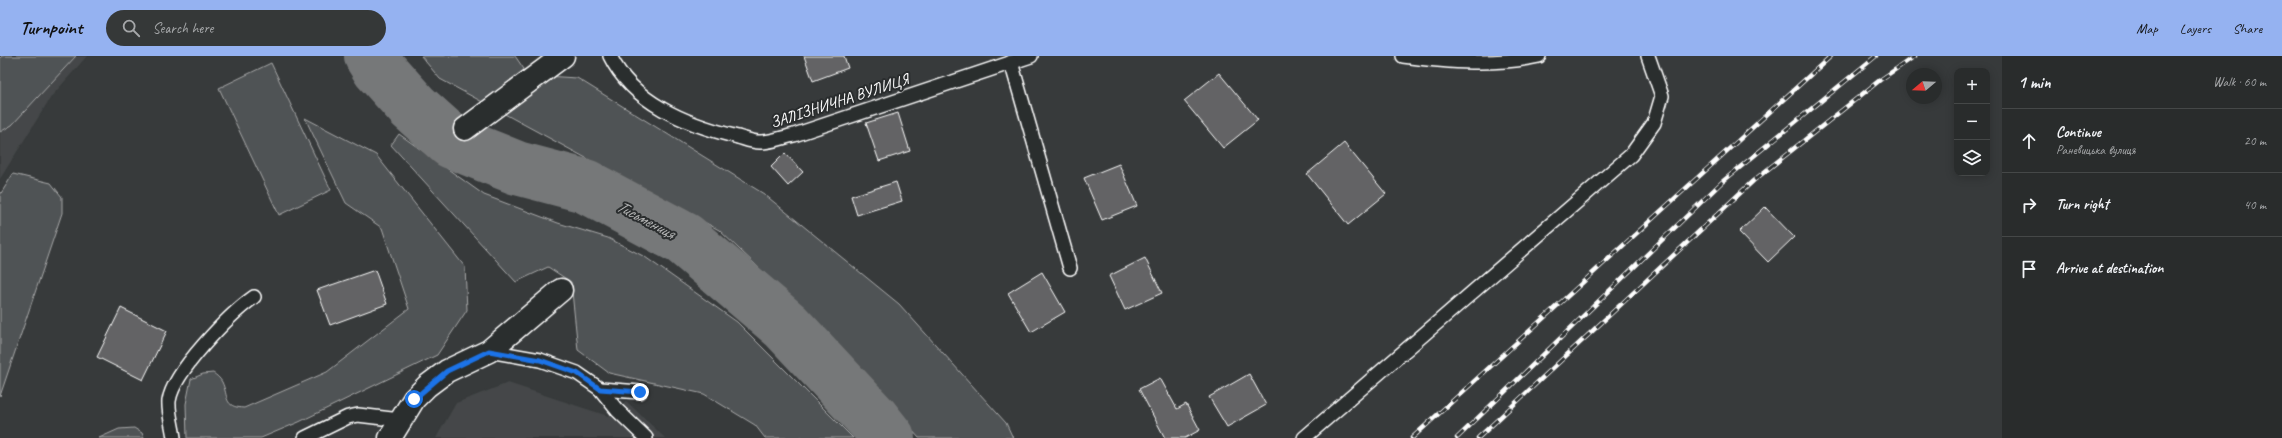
<!DOCTYPE html>
<meta charset="utf-8">
<style>
body{margin:0;font-family:Caveat,sans-serif;background:#353838;color:#f1f3f6}
.controls{position:absolute;right:12px;top:12px;display:grid;overflow:hidden;border-radius:8px;box-shadow:0 2px 10px #0003}
.controls button{width:36px;height:36px;display:grid;place-items:center;padding:0;border:0;border-bottom:1px solid #454848;background:#292c2c;color:#f1f3f6;font:20px sans-serif}
.compass{position:absolute;left:1906px;top:12px;width:36px;height:36px;border-radius:50%;background:#292c2c;box-shadow:0 2px 10px #0003;rotate:251deg}
.stop{position:absolute;width:12px;height:12px;margin:-9px;border:3px solid #1a73e8;border-radius:50%;background:#fff}
.stop.end{background:#1a73e8;border-color:#fff;box-shadow:0 1px 4px #0008}
.list{margin:0;padding:0;list-style:none}
h2{display:flex;justify-content:space-between;align-items:center;height:52px;margin:0;padding:0 16px;font-size:17px}
h2 small{font-size:13px;font-weight:400;color:#a5a7a9}
.list li{display:grid;grid-template-columns:26px 1fr auto;gap:12px;align-items:center;box-sizing:border-box;height:64px;padding:0 16px;border-top:1px solid #454848}
.list b{display:block;font-size:15px;white-space:nowrap}
.list p{margin:0;font-size:13px;white-space:nowrap;color:#a5a7a9}
.list em{font-size:13px;font-style:normal;color:#a5a7a9}
.icon{flex:none;width:22px;height:22px;fill:none;stroke:currentColor;stroke-width:2;stroke-linecap:round;stroke-linejoin:round}
.map{position:relative;flex:none;width:2002px;height:382px;overflow:hidden}
header{display:flex;align-items:center;gap:24px;box-sizing:border-box;height:56px;padding:0 20px;background:#95b2f1;color:#111}
header strong{font-size:19px}
nav{display:flex;gap:22px;margin-inline-start:auto;font-size:14px}
.search{width:280px;height:36px;background:#353838;display:flex;align-items:center;gap:10px;box-sizing:border-box;padding:0 14px;border-radius:22px;color:#a5a7a9;font-size:15px}
main{display:flex}
aside{flex:1;background:#292c2c}
.map>svg:first-child{display:block}
.built{fill:#444748}
.green{fill:#505354;stroke:#a8a9aa}
.lines{fill:none;stroke-linecap:round;stroke-linejoin:round}
.river{stroke:#767879;stroke-width:54}
.building{fill:#636465;stroke:#fff}
.service-casing{stroke:#fff;stroke-width:16}
.minor-casing{stroke:#fff;stroke-width:25}
.service{stroke:#2a2d2e;stroke-width:13}
.minor{stroke:#2a2d2e;stroke-width:22}
.rail-casing{stroke:#fff;stroke-width:4.5}
.rail{stroke:#2a2d2e;stroke-width:3;stroke-dasharray:9;stroke-linecap:butt}
.route{stroke:#1a73e8;stroke-width:5}
.labels{text-anchor:middle;stroke-width:4;stroke-linejoin:round;paint-order:stroke}
.street-label{font-size:16px;fill:#fff;stroke:#2a2d2e}
.water-label{font-size:17px;font-style:italic;fill:#b4b5b5;stroke:#2a2d2e}
</style>
<header>
<strong>Turnpoint</strong>
<div class="search"><svg class="icon" aria-label="search" viewBox="0 0 24 24"><circle cx="10" cy="10" r="6"/><path d="M15 15l6 6"/></svg>Search here</div>
<nav><a>Map</a><a>Layers</a><a>Share</a></nav>
</header>
<main>
<div class="map">
<svg width="2002" height="382" viewBox="0 0 2002 382">
<rect width="100%" height="100%" fill="#373a3b"/>
<filter id="ink" filterUnits="userSpaceOnUse"><feTurbulence type="fractalNoise" baseFrequency=".025" numOctaves="2"/><feDisplacementMap in="SourceGraphic" scale="8" xChannelSelector="R" yChannelSelector="G"/><feConvolveMatrix kernelMatrix="1 2 1 2 8 2 1 2 1" color-interpolation-filters="sRGB"/></filter>
<g filter="url(#ink)">
<g class="built">
<path d="M 0,0 L 87,0 L 51,41 L 0,123 Z"/>
<path d="M 508,327 L 608,360 L 626,345 L 665,382 L 436,382 L 456,347 Z"/>
</g>
<g class="green">
<path d="M 2,0 L 76,0 L 12,69 L 0,76 L 0,2 Z"/>
<path d="M 421,0 L 515,0 L 528,19 L 577,22 L 764,138 L 899,248 L 1006,367 L 1013,382 L 919,382 L 818,268 L 719,174 L 440,23 Z"/>
<path d="M 271,7 L 331,134 L 279,159 L 219,32 Z"/>
<path d="M 305,62 L 376,99 L 465,211 L 467,254 L 437,299 L 299,366 L 261,382 L 187,382 L 186,348 L 191,323 L 203,318 L 213,317 C 216,319 220,322 222,326 C 229,341 223,351 244,352 L 327,316 L 409,253 L 382,172 L 346,147 Z"/>
<path d="M 399,78 L 484,139 L 558,167 L 608,182 L 645,201 L 737,266 L 853,382 L 765,382 L 755,369 L 704,338 L 609,317 L 578,294 L 571,226 L 548,211 L 516,226 L 391,89 Z"/>
<path d="M 13,118 L 51,127 L 62,141 L 62,157 L 0,340 L 0,139 Z"/>
<path d="M 134,372 L 142,377 L 144,382 L 99,382 L 119,373 Z"/>
</g>
<g class="lines">
<path class="river" d="M 371,0 L 379,13 L 413,51 L 452,86 L 517,112 L 585,130 L 684,183 L 786,270 L 873,363 L 888,382"/>
</g>
<g class="building">
<path d="M 804,0 L 844,0 L 848,12 L 813,25 Z"/>
<path d="M 1219,17 L 1258,64 L 1223,92 L 1184,45 Z"/>
<path d="M 898,57 L 910,95 L 879,105 L 866,67 Z"/>
<path d="M 1344,87 L 1386,138 L 1348,169 L 1307,118 Z"/>
<path d="M 785,97 L 803,116 L 788,130 L 771,111 Z"/>
<path d="M 1119,108 L 1137,150 L 1102,164 L 1084,122 Z"/>
<path d="M 896,126 L 902,145 L 857,159 L 851,140 Z"/>
<path d="M 1765,151 L 1794,181 L 1768,206 L 1739,176 Z"/>
<path d="M 1145,202 L 1162,237 L 1125,254 L 1109,220 Z"/>
<path d="M 375,214 L 387,248 L 330,269 L 317,234 Z"/>
<path d="M 1042,216 L 1065,256 L 1031,276 L 1008,237 Z"/>
<path d="M 121,252 L 167,275 L 143,324 L 97,301 Z"/>
<path d="M 1249,318 L 1266,349 L 1227,371 L 1209,341 Z"/>
<path d="M 1160,322 L 1177,353 L 1186,348 L 1200,374 L 1185,382 L 1165,382 L 1139,333 Z"/>
</g>
<g class="lines">
<g class="service-casing">
<g id="service">
<path d="M 610,0 C 633,47 686,68 734,80 C 743,82 753,87 761,86 C 772,86 784,81 794,79 L 1031,0"/>
<path d="M 1403,0 C 1449,6 1494,10 1539,0"/>
<path d="M 1011,6 L 1070,212"/>
<path d="M 489,295 L 540,304 L 577,317 L 600,333 L 617,354 L 646,382"/>
<path d="M 600,333 L 640,336"/>
<path d="M 174,382 C 173,372 168,356 169,345 C 173,316 230,258 254,241"/>
<path d="M 305,382 L 348,361 L 358,359 L 400,364"/>
<path d="M 1304,382 L 1631,99 L 1654,67 L 1662,40 L 1648,0"/>
</g>
</g>
<g class="minor-casing">
<g id="minor">
<path d="M 465,73 L 563,0"/>
<path d="M 390,382 L 414,343 L 427,330 L 447,315 L 489,295 L 561,234"/>
</g>
</g>
<use href="#service" class="service"/>
<use href="#minor" class="minor"/>
<g class="rail-casing">
<g id="rail">
<path d="M 1412,382 L 1831,0"/>
<path d="M 1457,382 L 1722,126 L 1876,0"/>
<path d="M 1478,382 L 1753,125 L 1880,24 L 1915,0"/>
</g>
</g>
<use href="#rail" class="rail"/>
</g>
</g>
<g class="lines" filter="url(#ink)">
<path class="route" d="M 414,343 L 447,315 L 489,295 L 540,304 L 577,317 L 600,333 L 640,336"/>
</g>
<g class="labels">
<g class="street-label">
<text transform="translate(839 44) rotate(-18)" y="6">ЗАЛІЗНИЧНА ВУЛИЦЯ</text>
</g>
<g class="water-label">
<text transform="translate(646 163) rotate(28)" y="6">Тисьмениця</text>
</g>
</g>
</svg>
<div class="controls">
<button>+</button>
<button>−</button>
<button><svg class="icon" aria-label="layers" viewBox="0 0 24 24"><path d="M12 4l9 5-9 5-9-5zM3 14l9 5 9-5"/></svg></button>
</div>
<svg class="compass" viewBox="-18 -18 36 36"><path d="M0-13l5 13h-10z" fill="#e53935"/><path d="M0 13l5-13h-10z" fill="#a5a7a9"/></svg>
<div class="stop" style="left:414px;top:343px"></div>
<div class="stop end" style="left:640px;top:336px"></div>
</div>
<aside>
<h2>1 min<small>Walk · 60 m</small></h2>
<ul class="list">
<li><svg class="icon" aria-label="ahead" viewBox="0 0 24 24"><path d="M12 20V5M6 11l6-6 6 6"/></svg><div><b>Continue</b><p>Раневицька вулиця</p></div><em>20 m</em></li>
<li><svg class="icon" aria-label="right" viewBox="0 0 24 24"><path d="M7 20v-9h11M14 6l5 5-5 5"/></svg><div><b>Turn right</b></div><em>40 m</em></li>
<li><svg class="icon" aria-label="arrive" viewBox="0 0 24 24"><path d="M6 21V4h12l-3 4 3 4H6"/></svg><div><b>Arrive at destination</b></div></li>
</ul>
</aside>
</main>
